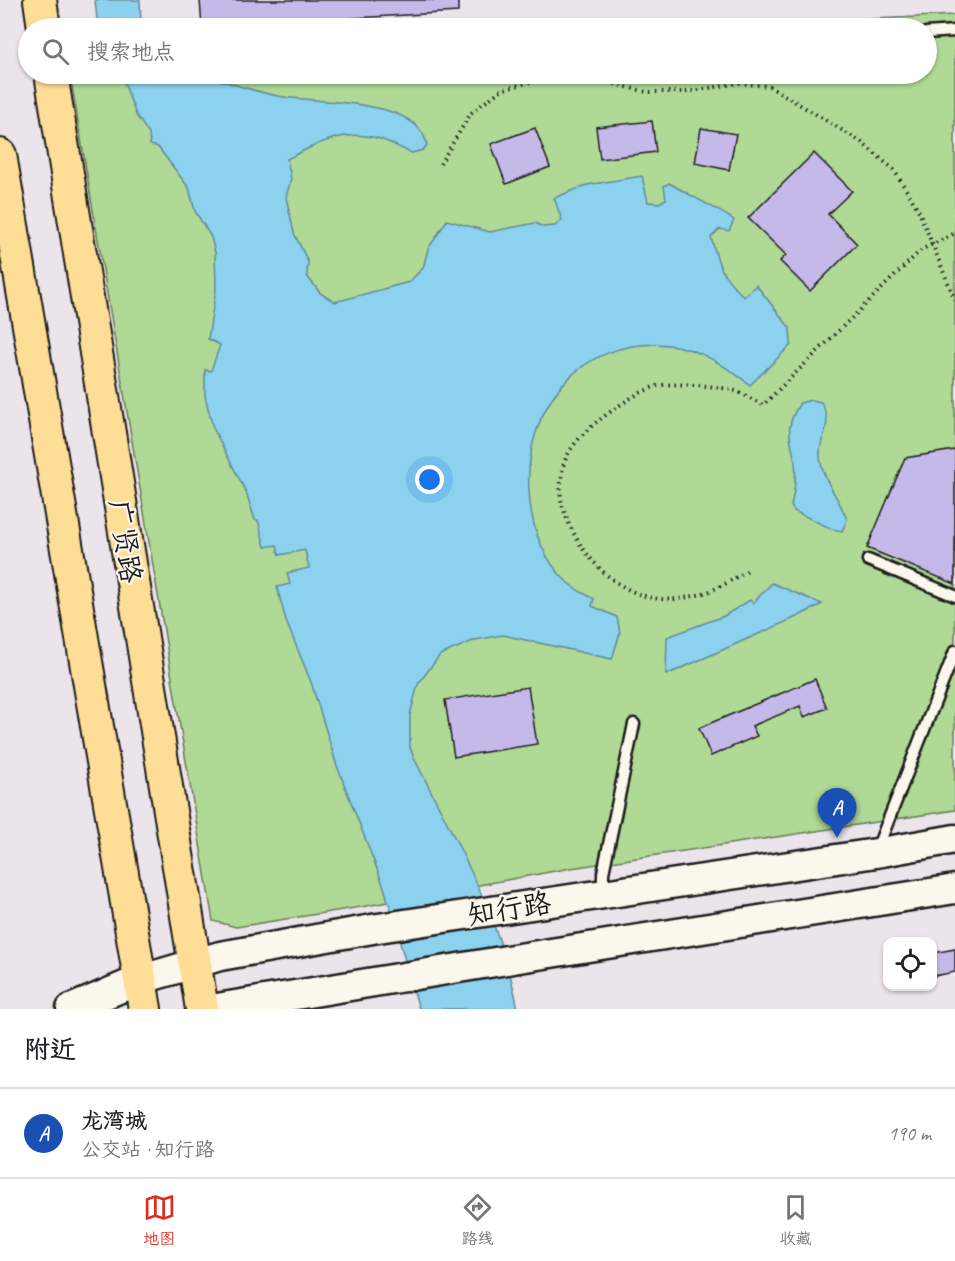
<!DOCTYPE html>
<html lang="zh">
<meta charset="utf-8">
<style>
body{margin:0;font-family:Caveat,"LXGW WenKai TC",sans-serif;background:#f2f2f2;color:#202124}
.controls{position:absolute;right:18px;bottom:18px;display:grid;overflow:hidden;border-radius:12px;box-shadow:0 2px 4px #0004}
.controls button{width:54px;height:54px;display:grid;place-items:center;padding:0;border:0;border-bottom:2px solid #e0e0e0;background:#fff;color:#202124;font:30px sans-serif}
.you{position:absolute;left:430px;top:480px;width:21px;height:21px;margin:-15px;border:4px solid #fff;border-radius:50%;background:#1a73e8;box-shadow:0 0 0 9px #1a73e833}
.badge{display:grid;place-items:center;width:39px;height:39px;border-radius:50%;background:#d93025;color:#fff;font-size:20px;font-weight:700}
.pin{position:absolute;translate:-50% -50px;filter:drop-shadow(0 2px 3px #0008)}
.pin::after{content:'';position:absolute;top:32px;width:21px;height:18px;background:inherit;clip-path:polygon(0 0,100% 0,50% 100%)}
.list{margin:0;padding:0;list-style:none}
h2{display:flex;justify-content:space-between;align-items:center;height:78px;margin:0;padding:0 24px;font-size:26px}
h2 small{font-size:20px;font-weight:400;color:#757577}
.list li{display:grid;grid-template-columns:39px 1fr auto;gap:18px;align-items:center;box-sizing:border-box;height:90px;padding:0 24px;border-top:2px solid #e0e0e0}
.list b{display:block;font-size:22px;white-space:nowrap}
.list p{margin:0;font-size:20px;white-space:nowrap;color:#757577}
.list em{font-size:20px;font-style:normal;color:#757577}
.icon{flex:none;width:33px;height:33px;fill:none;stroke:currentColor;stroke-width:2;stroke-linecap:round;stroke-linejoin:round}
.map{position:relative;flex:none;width:955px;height:1009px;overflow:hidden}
.search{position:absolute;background:#fff;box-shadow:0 2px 4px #0004;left:18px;right:18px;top:18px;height:66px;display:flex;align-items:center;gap:15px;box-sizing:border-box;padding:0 21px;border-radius:33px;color:#757577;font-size:22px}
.sheet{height:168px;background:#fff}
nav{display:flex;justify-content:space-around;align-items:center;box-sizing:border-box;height:84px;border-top:2px solid #e0e0e0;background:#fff;font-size:16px;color:#757577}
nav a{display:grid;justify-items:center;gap:3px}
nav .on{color:#d93025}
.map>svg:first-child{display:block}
.green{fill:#b0d995;stroke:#667a58;stroke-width:1.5}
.water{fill:#8cd2ee;stroke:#5f899a;stroke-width:1.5}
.building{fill:#c5b9ea;stroke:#1c1c1c;stroke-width:1.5}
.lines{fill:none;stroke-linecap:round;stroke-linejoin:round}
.service-casing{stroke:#1c1c1c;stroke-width:15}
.secondary-casing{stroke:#1c1c1c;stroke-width:33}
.primary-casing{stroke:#1c1c1c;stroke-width:36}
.path{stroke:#1c1c1c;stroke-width:4;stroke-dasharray:1.5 4.5;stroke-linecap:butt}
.service{stroke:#fbf7ec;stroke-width:10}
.secondary{stroke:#fbf7ec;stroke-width:28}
.primary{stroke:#fedd96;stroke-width:32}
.labels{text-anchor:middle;stroke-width:4.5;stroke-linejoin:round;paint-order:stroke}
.street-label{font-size:28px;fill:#1c1c1c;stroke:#fbf7ec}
</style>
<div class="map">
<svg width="955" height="1009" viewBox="0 0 955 1009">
<rect width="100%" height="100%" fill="#ebe4eb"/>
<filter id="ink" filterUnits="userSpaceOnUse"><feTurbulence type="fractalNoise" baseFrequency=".0167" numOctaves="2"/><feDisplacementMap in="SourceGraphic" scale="12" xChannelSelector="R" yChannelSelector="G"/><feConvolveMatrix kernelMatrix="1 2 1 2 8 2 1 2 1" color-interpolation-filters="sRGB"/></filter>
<g filter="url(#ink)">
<path class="green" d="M 955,15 L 955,810 L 571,868 L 361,907 L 236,927 L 213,921 L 70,74 L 926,74 L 926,28 L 696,28 Z"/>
<g class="water">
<path d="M 95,0 L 140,0 L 141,26 L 143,28 L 98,28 Z"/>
<path d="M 121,74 C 145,74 172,70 195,74 C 225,79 254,93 284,97 C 321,103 419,98 427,145 L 423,150 L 412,153 C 401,149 389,141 377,138 C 341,129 318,144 287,159 L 291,179 L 286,197 L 294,233 L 308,262 L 307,276 L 320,293 L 335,302 L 409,282 L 423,268 L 428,249 L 447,220 L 490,232 L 535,223 L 543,227 L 555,226 L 562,220 L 554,198 L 587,185 L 642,176 L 648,202 L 659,203 L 666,199 L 664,186 L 669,183 C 691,196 713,206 734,220 L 729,231 L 720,229 L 711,237 C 719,268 721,274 744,297 L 756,285 L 790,328 L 791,345 L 750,385 C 727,367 699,348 669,345 C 579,337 524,407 529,492 C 531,525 542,558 567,582 C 574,589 585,594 594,599 L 592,606 L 617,617 L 620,633 L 612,659 L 503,635 L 475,640 L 440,655 L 418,684 L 410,715 L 410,747 L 414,758 C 455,839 501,919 518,1009 L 419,1009 L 384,887 L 337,766 L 311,682 L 286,621 L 277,587 L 290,584 L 287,573 L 309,568 L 305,550 L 279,555 L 277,545 L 265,547 L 258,520 L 255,520 L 246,492 L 213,428 L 205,396 L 205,370 L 211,371 L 220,345 L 208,339 L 216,289 L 215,252 L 211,237 L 195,211 L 189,188 L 158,147 L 150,145 L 149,134 L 136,115 Z"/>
<path d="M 811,400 L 821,402 C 835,429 819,433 820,456 C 822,481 840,498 847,520 L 842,531 L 832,529 L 794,511 L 791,506 C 794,492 797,477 795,463 C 791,437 783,429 800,403 Z"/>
<path d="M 772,583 L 822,604 L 799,616 L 666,675 L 667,637 L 724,616 L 750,600 L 753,603 Z"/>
</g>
<g class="building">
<path d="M 200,0 L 458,0 L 458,12 L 202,27 Z"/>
<path d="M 652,121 L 656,152 L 600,159 L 596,127 Z"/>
<path d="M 535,128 L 550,167 L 506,184 L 491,144 Z"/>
<path d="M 701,128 L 736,134 L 729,170 L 695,163 Z"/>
<path d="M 814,153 L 852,191 L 828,214 L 857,244 L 810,291 L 780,261 L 786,255 L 748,218 Z"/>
<path d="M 955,450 L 955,584 L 867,548 L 905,458 Z"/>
<path d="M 815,679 L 827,708 L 804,717 L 800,706 L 752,726 L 757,736 L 711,756 L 699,728 Z"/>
<path d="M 528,687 L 537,744 L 454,757 L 445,700 Z"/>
<path d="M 955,949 L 955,972 L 934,976 L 933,953 Z"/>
</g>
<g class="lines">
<g class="service-casing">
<g id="service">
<path d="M 926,33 L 955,31"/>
<path d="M 868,560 L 955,596"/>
<path d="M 877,849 L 955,651"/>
<path d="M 603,892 L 603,873 L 634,724"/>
</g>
</g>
<g class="secondary-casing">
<g id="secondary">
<path d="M 71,1009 L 139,980 L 220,956 L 378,928 L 876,853 L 955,839"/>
<path d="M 211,1009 L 519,958 L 955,889"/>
</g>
</g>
<g class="primary-casing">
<g id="primary">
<path d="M 40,0 L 44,28"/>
<path d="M 51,74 L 202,1009"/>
<path d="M 0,155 L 145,1009"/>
</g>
</g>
<g class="path">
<path d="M 574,74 L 647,92 L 687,92 L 738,83 L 769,86 L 860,141 L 894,170 L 918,209 L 955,300"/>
<path d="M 440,164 L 471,113 L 501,90 L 559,74"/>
<path d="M 747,571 C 722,586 706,596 675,599 C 621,604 574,552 562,503 C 559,494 561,477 563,467 C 567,449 585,431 598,421 C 615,408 637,392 657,386 C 674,382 724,386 739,392 C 747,396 755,401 763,405 L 921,250 L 955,233"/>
</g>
<use href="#service" class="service"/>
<use href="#secondary" class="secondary"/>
<use href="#primary" class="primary"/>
</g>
</g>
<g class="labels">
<g class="street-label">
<text transform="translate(126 541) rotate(81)" y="10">广贤路</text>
<text transform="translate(509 908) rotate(-9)" y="10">知行路</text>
</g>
</g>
</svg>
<div class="controls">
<button><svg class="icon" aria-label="locate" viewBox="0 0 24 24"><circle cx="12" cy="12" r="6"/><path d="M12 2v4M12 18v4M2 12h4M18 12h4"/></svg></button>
</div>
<div class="you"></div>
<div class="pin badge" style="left:837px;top:838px;background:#1a4fb4">A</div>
<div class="search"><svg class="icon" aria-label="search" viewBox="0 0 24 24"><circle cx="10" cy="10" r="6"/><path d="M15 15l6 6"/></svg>搜索地点</div>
</div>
<section class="sheet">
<h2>附近<small></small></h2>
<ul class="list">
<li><span class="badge" style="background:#1a4fb4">A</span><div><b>龙湾城</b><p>公交站 · 知行路</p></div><em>190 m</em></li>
</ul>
</section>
<nav>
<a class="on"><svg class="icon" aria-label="map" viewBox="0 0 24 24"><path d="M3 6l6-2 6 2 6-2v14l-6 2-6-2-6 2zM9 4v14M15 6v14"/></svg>地图</a>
<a><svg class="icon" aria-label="directions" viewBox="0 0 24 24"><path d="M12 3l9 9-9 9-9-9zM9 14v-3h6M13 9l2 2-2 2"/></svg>路线</a>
<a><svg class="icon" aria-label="saved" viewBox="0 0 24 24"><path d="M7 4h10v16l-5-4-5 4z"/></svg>收藏</a>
</nav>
